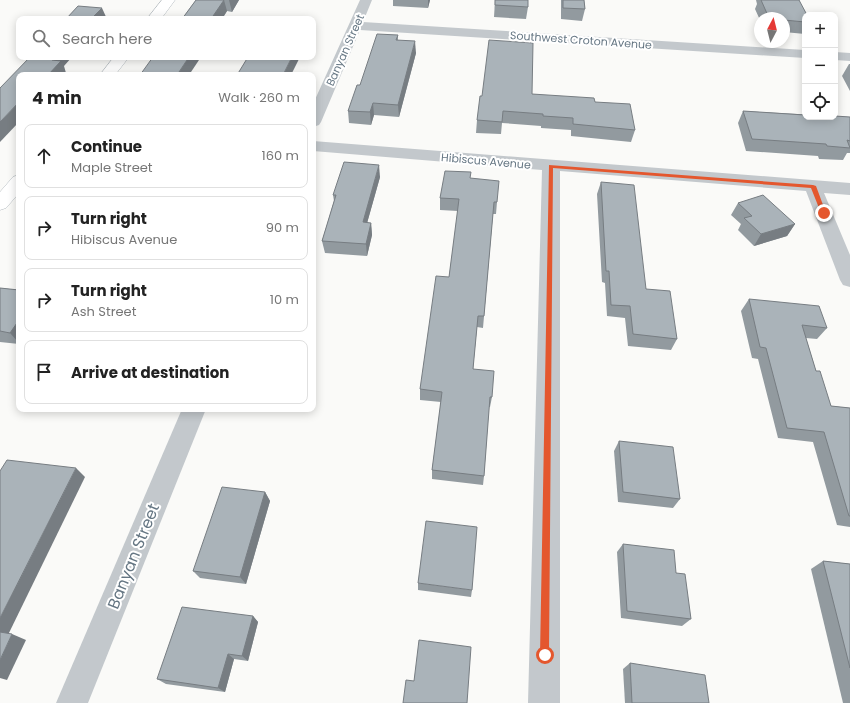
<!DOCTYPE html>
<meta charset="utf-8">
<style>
body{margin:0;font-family:Poppins,sans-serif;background:#f6f6f6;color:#222}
.controls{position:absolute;right:12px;top:12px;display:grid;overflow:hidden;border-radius:8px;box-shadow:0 2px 10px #0003}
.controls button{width:36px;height:36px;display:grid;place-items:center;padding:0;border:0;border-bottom:1px solid #e0e0e0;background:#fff;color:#222;font:20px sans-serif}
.compass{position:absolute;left:754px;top:12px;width:36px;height:36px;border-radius:50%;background:#fff;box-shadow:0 2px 10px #0003;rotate:7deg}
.stop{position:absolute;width:12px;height:12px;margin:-9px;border:3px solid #e4572e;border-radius:50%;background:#fff}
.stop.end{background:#e4572e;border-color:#fff;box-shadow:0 1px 4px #0008}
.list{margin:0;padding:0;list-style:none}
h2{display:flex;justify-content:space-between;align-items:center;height:52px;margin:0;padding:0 16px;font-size:17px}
h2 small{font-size:13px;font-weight:400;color:#767676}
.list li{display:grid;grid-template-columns:26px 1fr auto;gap:12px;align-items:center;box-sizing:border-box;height:64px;margin:0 8px 8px;padding:0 8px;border:1px solid #e0e0e0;border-radius:8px}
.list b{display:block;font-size:15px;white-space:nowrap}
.list p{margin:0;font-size:13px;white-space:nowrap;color:#767676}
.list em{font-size:13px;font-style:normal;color:#767676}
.icon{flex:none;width:22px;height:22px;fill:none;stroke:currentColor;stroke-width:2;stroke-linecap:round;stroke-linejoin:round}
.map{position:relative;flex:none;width:850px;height:703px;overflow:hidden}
.search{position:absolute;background:#fff;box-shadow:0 2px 10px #0003;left:16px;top:16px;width:300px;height:44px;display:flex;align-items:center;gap:10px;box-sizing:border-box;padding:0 14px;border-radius:8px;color:#767676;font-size:15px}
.panel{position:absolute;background:#fff;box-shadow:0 2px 10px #0003;left:16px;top:72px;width:300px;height:340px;border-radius:8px}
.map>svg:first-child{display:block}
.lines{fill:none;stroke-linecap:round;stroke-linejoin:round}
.secondary-casing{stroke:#b3babf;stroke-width:1}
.street{fill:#c3c8cc;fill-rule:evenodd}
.secondary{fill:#fff;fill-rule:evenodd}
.wall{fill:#929a9f}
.shaded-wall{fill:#777d82}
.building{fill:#aab3b9;stroke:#777d82}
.route{fill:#e4572e}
.labels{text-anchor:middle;stroke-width:4;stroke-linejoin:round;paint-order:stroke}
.far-street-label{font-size:11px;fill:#657683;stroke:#fff}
.near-street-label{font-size:16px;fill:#657683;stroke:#fff}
</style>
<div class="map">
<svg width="850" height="703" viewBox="0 0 850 703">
<rect width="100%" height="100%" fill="#fafaf8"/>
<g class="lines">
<g class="secondary-casing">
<g id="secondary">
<path d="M 162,0 L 175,0 L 161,19 L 147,19 Z"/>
<path d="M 114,57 L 129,57 L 115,75 L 100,75 Z"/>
<path d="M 19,175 L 19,193 L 6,208 L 0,210 L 0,192 L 13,177 Z"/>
</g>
</g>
<g class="street">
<path d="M 360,0 L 372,0 L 363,22 L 805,50 L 805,58 L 360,30 L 321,122 L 319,125 L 313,127 L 313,104 Z"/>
<path d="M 835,52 L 850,53 L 850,61 L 835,60 Z"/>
<path d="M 313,141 L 850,183 L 850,195 L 824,193 L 850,255 L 850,287 L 843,285 L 840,280 L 806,191 L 560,171 L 560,703 L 528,703 L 542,170 L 313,151 Z"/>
<path d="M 182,409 L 206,409 L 88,703 L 56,703 Z"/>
</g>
<use href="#secondary" class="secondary"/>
</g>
<g class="wall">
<path d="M 196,0 L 239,0 L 232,12 L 227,11 L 222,19 L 182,19 Z"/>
<path d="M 393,0 L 430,0 L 428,8 L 393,6 Z"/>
<path d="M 495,0 L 528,7 L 526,19 L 494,17 Z"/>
<path d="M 561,0 L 584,0 L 585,9 L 582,21 L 561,19 Z"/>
<path d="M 756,0 L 799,0 L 805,15 L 805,34 L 784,32 L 784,18 L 760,18 L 760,20 L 755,9 L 757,4 Z"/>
<path d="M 398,35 L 398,40 L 416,53 L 399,117 L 374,115 L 371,125 L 349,123 L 348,111 L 360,85 Z"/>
<path d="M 849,64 L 850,64 L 850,91 L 842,76 Z"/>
<path d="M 532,94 L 595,102 L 635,130 L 631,142 L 571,136 L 571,130 L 541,128 L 541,126 L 502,123 L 501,134 L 476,133 L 477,120 L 482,96 Z"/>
<path d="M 743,111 L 850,117 L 850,153 L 847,153 L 843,160 L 819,159 L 818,156 L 746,151 L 738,123 Z"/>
<path d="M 380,177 L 367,223 L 371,223 L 372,235 L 367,256 L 325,253 L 322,241 L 334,201 L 333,195 Z"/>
<path d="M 470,178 L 497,202 L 496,214 L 493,214 L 483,328 L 477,327 L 473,369 L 492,397 L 490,407 L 489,407 L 484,476 L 483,485 L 432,479 L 432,470 L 441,402 L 420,400 L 420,389 L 449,277 L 458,211 L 440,210 L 440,198 Z"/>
<path d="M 601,182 L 646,289 L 677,339 L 671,350 L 628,346 L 625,318 L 607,316 L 605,283 L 602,282 L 597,194 Z"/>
<path d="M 738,203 L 795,224 L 787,236 L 754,246 L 738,230 L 741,224 L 731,215 Z"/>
<path d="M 0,288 L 19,290 L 19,344 L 0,342 Z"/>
<path d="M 749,299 L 827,328 L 817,339 L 806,338 L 816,371 L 831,406 L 850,408 L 850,527 L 837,525 L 813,442 L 778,438 L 758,359 L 752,358 L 741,311 Z"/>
<path d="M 619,441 L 680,499 L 673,508 L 618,502 L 614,451 Z"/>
<path d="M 265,492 L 270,501 L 246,584 L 200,578 L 193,571 Z"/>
<path d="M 623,544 L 676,573 L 691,619 L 682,626 L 621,618 L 617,552 Z"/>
<path d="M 823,561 L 850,564 L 850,703 L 843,703 L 811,569 Z"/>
<path d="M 418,583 L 472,590 L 471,597 L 418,590 Z"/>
<path d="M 253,616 L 258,622 L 248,661 L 234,659 L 225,692 L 166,684 L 157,679 Z"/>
<path d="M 630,663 L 709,703 L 625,703 L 623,669 Z"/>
</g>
<g class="shaded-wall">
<path d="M 224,0 L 227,11 L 222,19 L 211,19 Z"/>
<path d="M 229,0 L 239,0 L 232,12 Z"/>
<path d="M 428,0 L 430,0 L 428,8 Z"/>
<path d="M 102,8 L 107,19 L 91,19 Z"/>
<path d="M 415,41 L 416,53 L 399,117 L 398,105 Z"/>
<path d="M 56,57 L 72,57 L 64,66 L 66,73 L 64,75 L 48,75 L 52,60 Z"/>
<path d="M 189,57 L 201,57 L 189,75 L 180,75 L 179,72 Z"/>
<path d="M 292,57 L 300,57 L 291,75 L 283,75 Z"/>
<path d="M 19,102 L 19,122 L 0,142 L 0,122 Z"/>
<path d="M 373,103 L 374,115 L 371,125 L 370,112 Z"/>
<path d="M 379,165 L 380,177 L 364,234 L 363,222 Z"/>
<path d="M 371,223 L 372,235 L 367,256 L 366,244 Z"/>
<path d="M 795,224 L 787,236 L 754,246 L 761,234 Z"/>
<path d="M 19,320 L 19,343 L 10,333 Z"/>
<path d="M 76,468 L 85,477 L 7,637 L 0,634 L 0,618 Z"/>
<path d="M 265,492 L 270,501 L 246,584 L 240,577 Z"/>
<path d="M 253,616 L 258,622 L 248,661 L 242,656 Z"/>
<path d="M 12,634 L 26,640 L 7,680 L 0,678 L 0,660 Z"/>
<path d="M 228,654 L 234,659 L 225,692 L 218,688 Z"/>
</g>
<g class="building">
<path d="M 196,0 L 224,0 L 211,19 L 182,19 Z"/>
<path d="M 495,0 L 528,0 L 528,7 L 495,5 Z"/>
<path d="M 563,0 L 584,0 L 585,9 L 563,8 Z"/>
<path d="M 761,0 L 799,0 L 807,15 L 805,15 L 805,22 L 784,20 L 784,18 L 769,18 Z"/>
<path d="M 78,6 L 102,8 L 91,19 L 66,19 Z"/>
<path d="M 377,34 L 398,35 L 396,40 L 415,41 L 398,105 L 373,103 L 370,112 L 348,111 L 357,85 L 360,85 Z"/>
<path d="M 489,40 L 533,43 L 532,94 L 594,98 L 595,102 L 630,104 L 635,130 L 573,124 L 573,118 L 543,116 L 543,114 L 503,111 L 502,122 L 477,120 L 480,96 L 482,96 Z"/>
<path d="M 30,57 L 56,57 L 52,60 L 61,61 L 48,75 L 19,75 L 19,102 L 0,122 L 0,88 Z"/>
<path d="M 153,57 L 189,57 L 179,72 L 185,73 L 183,75 L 140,75 Z"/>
<path d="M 248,57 L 292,57 L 283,75 L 237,75 Z"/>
<path d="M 743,111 L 805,115 L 805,117 L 835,117 L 835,116 L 850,117 L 850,141 L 847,140 L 850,148 L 827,146 L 826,144 L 752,139 Z"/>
<path d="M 344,162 L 379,165 L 363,222 L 371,223 L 366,244 L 322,241 L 336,195 L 333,195 Z"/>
<path d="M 445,171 L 471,172 L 470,178 L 499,181 L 497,202 L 494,202 L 484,316 L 478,316 L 473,369 L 494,371 L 492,397 L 490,397 L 484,476 L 432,470 L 442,392 L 420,389 L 436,276 L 449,277 L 459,199 L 440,198 Z"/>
<path d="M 601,182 L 634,185 L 646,289 L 670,291 L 677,339 L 633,334 L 630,306 L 611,305 L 609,271 L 606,271 Z"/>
<path d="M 763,195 L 795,224 L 761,234 L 744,218 L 752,216 L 738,203 Z"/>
<path d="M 0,288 L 19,290 L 19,320 L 10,333 L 0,331 Z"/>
<path d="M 749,299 L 819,306 L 827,328 L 802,325 L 816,371 L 820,371 L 831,406 L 850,408 L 850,516 L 849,516 L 824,432 L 787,428 L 766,348 L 760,347 Z"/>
<path d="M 619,441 L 673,447 L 680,499 L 623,492 Z"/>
<path d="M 7,460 L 76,468 L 0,618 L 0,471 Z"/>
<path d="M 222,487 L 265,492 L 240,577 L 193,571 Z"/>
<path d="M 426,521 L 477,527 L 472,590 L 418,583 Z"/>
<path d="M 623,544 L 674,550 L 676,573 L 685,574 L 691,619 L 627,611 Z"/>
<path d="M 823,561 L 850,564 L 850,668 Z"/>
<path d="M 182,607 L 253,616 L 242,656 L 228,654 L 218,688 L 157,679 Z"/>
<path d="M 0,632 L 12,634 L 0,660 Z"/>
<path d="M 419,640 L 471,647 L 467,703 L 403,703 L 406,680 L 414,681 Z"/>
<path d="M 630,663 L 705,675 L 709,703 L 632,703 Z"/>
</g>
<path class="route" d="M 549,165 L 813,185 L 816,186 L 826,213 L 824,215 L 821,213 L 811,188 L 553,168 L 549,655 L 548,658 L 545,660 L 542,658 L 540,655 Z"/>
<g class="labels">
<g class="far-street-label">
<text transform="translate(581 40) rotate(4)" y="4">Southwest Croton Avenue</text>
<text transform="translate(345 50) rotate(-66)" y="4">Banyan Street</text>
<text transform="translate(486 161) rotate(5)" y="4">Hibiscus Avenue</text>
</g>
<g class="near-street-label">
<text transform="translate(133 556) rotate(-68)" y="6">Banyan Street</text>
</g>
</g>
</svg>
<div class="controls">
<button>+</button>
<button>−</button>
<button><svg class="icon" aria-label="locate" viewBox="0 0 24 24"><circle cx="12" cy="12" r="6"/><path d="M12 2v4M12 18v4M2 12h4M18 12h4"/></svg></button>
</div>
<svg class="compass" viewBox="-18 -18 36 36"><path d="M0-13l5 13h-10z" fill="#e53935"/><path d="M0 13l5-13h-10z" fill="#767676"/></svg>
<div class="stop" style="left:545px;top:655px"></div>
<div class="stop end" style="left:824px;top:213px"></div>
<div class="search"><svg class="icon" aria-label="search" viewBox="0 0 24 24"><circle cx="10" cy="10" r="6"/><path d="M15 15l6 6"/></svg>Search here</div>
<section class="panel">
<h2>4 min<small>Walk · 260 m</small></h2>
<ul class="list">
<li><svg class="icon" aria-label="ahead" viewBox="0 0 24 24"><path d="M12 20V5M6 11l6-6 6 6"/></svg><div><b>Continue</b><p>Maple Street</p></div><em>160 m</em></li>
<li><svg class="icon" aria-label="right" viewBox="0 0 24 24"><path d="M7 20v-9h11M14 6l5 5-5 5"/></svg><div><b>Turn right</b><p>Hibiscus Avenue</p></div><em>90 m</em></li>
<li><svg class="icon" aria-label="right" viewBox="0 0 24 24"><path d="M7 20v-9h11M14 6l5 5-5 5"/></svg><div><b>Turn right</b><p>Ash Street</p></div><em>10 m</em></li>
<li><svg class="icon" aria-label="arrive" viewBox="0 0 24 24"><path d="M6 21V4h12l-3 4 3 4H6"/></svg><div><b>Arrive at destination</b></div></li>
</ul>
</section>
</div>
